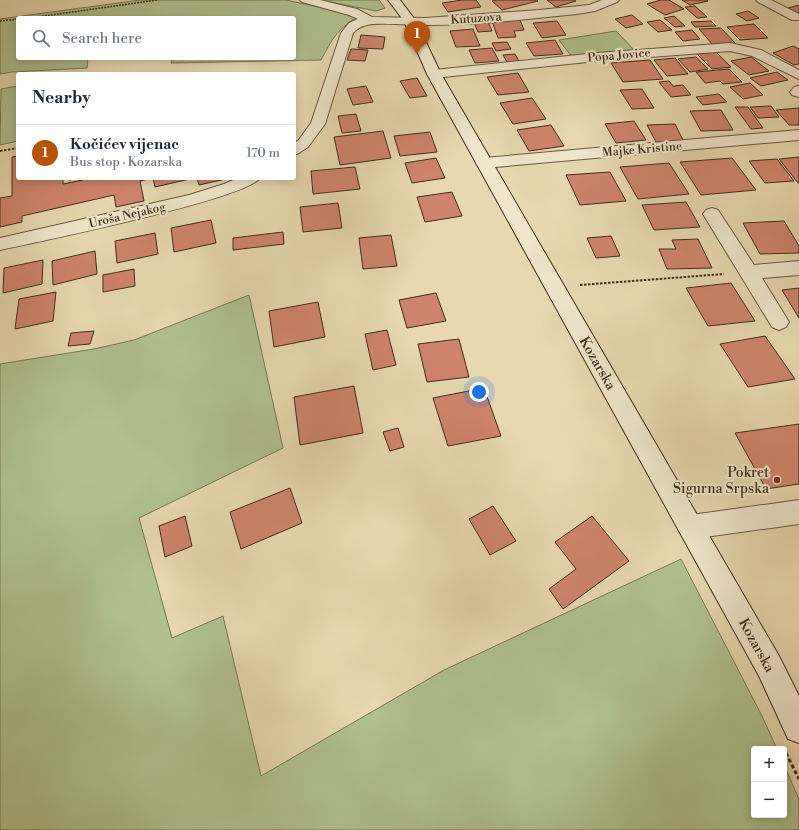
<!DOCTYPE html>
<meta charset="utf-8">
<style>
body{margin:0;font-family:"Libre Bodoni",serif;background:#f2f2f3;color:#1f2937}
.controls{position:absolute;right:12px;bottom:12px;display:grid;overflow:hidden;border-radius:4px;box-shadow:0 2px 10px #0003}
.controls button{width:36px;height:36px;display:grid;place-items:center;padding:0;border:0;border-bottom:1px solid #e0e1e3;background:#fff;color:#1f2937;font:20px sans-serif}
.you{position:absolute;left:479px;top:392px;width:14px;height:14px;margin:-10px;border:3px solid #fff;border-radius:50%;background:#1a73e8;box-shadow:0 0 0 6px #1a73e833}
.badge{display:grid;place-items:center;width:26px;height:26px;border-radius:50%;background:#b45309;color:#fff;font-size:13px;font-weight:700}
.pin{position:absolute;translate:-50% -33px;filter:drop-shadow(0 1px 2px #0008)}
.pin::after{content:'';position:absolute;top:21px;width:14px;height:12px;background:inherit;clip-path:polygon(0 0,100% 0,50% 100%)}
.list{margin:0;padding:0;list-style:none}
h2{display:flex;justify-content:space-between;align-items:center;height:52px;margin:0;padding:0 16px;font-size:17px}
h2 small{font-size:13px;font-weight:400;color:#747a83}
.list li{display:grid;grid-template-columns:26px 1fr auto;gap:12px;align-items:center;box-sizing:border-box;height:56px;padding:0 16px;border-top:1px solid #e0e1e3}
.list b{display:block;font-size:15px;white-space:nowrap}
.list p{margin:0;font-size:13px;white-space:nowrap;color:#747a83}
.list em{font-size:13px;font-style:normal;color:#747a83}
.icon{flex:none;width:22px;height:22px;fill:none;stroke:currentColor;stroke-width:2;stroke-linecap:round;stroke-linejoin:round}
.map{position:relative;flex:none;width:799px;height:830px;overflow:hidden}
.search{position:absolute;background:#fff;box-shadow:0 2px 10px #0003;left:16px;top:16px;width:280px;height:44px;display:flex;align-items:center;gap:10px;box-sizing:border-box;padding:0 14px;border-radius:4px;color:#747a83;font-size:15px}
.panel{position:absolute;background:#fff;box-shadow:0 2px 10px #0003;left:16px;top:72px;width:280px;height:108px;border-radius:4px}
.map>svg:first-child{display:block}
.green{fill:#b0c08f;stroke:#787757}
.building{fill:#ce846c;stroke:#402e1f}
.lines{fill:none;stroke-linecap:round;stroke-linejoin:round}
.minor-casing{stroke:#6a5843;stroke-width:2}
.secondary-casing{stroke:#402e1f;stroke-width:2}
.path-far2{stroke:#402e1f;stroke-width:1.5;stroke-dasharray:2 1;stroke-linecap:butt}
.path-far1{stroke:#402e1f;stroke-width:2;stroke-dasharray:2.5 1.5;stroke-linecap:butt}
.path{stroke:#402e1f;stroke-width:3;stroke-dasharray:4 2.5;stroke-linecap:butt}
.minor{fill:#efe6cb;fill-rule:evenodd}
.secondary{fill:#efe6cb;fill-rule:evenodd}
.poi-dot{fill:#8f2418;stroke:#efe6cb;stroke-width:1.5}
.labels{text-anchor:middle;stroke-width:4;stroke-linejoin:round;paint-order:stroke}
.far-street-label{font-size:12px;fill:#402e1f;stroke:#efe6cb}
.street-label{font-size:14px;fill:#402e1f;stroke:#efe6cb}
.poi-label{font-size:14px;fill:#402e1f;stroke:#efe6cb;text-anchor:end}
</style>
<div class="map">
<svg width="799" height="830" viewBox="0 0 799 830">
<rect width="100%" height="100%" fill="#e7d8af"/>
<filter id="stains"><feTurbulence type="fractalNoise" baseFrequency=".005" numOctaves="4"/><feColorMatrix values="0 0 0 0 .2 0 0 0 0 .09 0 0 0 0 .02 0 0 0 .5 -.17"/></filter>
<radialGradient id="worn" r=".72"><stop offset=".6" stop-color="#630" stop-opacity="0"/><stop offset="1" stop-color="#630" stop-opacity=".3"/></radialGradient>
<g class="green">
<path d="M 140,0 L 286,0 L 351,14 L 357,17 C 335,32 333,38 321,60 L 171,63 L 173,58 L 294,58 L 294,18 L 18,18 L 18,58 L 88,58 L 87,68 L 12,72 L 0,74 L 0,19 Z"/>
<path d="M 320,0 L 379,0 L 385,8 L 376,11 Z"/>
<path d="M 616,31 L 636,52 L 572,57 L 559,40 Z"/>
<path d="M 18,86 L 18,141 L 0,145 L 1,89 Z"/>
<path d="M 249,295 L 283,448 L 139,518 L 172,638 L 223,616 L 261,776 L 444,670 L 681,559 L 762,716 L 777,749 L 754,749 L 754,815 L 784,815 L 784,765 L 799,799 L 799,830 L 0,830 L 0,364 L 94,349 L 134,340 Z"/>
</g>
<g class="building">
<path d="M 462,0 L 476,0 L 481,7 L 448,12 L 442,3 Z"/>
<path d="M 496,0 L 537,0 L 538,1 L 502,10 L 492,1 Z"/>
<path d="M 547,0 L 574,0 L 576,1 L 556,7 Z"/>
<path d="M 661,0 L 669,0 L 684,9 L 665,15 L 647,4 Z"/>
<path d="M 682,0 L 706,0 L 708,1 L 690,5 Z"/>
<path d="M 799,5 L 799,14 L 788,8 Z"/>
<path d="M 695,6 L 707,17 L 697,18 L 685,7 Z"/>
<path d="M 748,11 L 759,18 L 747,21 L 736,14 Z"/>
<path d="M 632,15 L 643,24 L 626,28 L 615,19 Z"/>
<path d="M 674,16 L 685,26 L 675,27 L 664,18 Z"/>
<path d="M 520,20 L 524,30 L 514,31 L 516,37 L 498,38 L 492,21 Z"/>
<path d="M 660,20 L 672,30 L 658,32 L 647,22 Z"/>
<path d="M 557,21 L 566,35 L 542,38 L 533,23 Z"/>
<path d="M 711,21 L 716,26 L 695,27 L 691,22 Z"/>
<path d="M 488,22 L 492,31 L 478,32 L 474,23 Z"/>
<path d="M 754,24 L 768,38 L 740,40 L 727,27 Z"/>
<path d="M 721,28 L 736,44 L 713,45 L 699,29 Z"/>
<path d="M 473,29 L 480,46 L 456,47 L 450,31 Z"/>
<path d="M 692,30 L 700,39 L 683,41 L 675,32 Z"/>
<path d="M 361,35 L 385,37 L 383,49 L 358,48 Z"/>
<path d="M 555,40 L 563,54 L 534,56 L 526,43 Z"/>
<path d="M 507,42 L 511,49 L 496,51 L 492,43 Z"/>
<path d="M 793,46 L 799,49 L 799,64 L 794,65 L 773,53 Z"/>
<path d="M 492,48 L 499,61 L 475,63 L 469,50 Z"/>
<path d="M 351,49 L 368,50 L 365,61 L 347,60 Z"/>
<path d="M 716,52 L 731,67 L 712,69 L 697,54 Z"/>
<path d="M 515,54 L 519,61 L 507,62 L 503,55 Z"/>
<path d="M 696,57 L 708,69 L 690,72 L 678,59 Z"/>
<path d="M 751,57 L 769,71 L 749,75 L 731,61 Z"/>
<path d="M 675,58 L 688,74 L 667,76 L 654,60 Z"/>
<path d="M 650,60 L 663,79 L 623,82 L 611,63 Z"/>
<path d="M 729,69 L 742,82 L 723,84 L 720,81 L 705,83 L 696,72 Z"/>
<path d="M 777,72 L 788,80 L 761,86 L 750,78 Z"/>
<path d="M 518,73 L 529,92 L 498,95 L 487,77 Z"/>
<path d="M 417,78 L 427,96 L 410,98 L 400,81 Z"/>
<path d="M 669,81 L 673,86 L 683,85 L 691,95 L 671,97 L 659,82 Z"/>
<path d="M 750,83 L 763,95 L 743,99 L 730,87 Z"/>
<path d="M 366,86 L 373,102 L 353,105 L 347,89 Z"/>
<path d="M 642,89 L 654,108 L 632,109 L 620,90 Z"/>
<path d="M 719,94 L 727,102 L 703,105 L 696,97 Z"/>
<path d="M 532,98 L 546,119 L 513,124 L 500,103 Z"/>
<path d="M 771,106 L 779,117 L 758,118 L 750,107 Z"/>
<path d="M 735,107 L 748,107 L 763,128 L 751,129 Z"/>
<path d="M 799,108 L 799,125 L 789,125 L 776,110 Z"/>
<path d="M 721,110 L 733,130 L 701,131 L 690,111 Z"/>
<path d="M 356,114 L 361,131 L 342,133 L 338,116 Z"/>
<path d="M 634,121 L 646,140 L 616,143 L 605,124 Z"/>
<path d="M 675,124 L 684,142 L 656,142 L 647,125 Z"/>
<path d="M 551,125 L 564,146 L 529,151 L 517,130 Z"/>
<path d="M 383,131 L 391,158 L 340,165 L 334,137 Z"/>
<path d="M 430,132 L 437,152 L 400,156 L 394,136 Z"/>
<path d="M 18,156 L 18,178 L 63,178 L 63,184 L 83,180 L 83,178 L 194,178 L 155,187 L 153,178 L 140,181 L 144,201 L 116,207 L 114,195 L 22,216 L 22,222 L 0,227 L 0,198 L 12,196 L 12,157 Z"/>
<path d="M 799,157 L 799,183 L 798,183 L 779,159 Z"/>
<path d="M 436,158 L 445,178 L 412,183 L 405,163 Z"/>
<path d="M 732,158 L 756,190 L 701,195 L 680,162 Z"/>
<path d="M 777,159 L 794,181 L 765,183 L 749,161 Z"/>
<path d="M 669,163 L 689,194 L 638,199 L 620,167 Z"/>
<path d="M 355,167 L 360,189 L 313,194 L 311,171 Z"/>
<path d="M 610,172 L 626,201 L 580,205 L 566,175 Z"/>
<path d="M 197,178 L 230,178 L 199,185 Z"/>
<path d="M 452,192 L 462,216 L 425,222 L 417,197 Z"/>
<path d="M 686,202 L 700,227 L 654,230 L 642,205 Z"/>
<path d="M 338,203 L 342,228 L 303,232 L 300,207 Z"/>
<path d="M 211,220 L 216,243 L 174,252 L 171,228 Z"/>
<path d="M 784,221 L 799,246 L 799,253 L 760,254 L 743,223 Z"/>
<path d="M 283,232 L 284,244 L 233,250 L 233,238 Z"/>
<path d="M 155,233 L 158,254 L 117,263 L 115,241 Z"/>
<path d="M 391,235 L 397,266 L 363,269 L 359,238 Z"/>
<path d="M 611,236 L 620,256 L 596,258 L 587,238 Z"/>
<path d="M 698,239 L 712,268 L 667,269 L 659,249 L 676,249 L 672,240 Z"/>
<path d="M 95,251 L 97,274 L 53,285 L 52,261 Z"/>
<path d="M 43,260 L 42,284 L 3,293 L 4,268 Z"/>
<path d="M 134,269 L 135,286 L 103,292 L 103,275 Z"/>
<path d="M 731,283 L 755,321 L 708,326 L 686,288 Z"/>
<path d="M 799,288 L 799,318 L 782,290 Z"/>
<path d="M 56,292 L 53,321 L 15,329 L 19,299 Z"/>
<path d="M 436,293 L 446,321 L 407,328 L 399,300 Z"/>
<path d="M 318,302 L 325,337 L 274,347 L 269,311 Z"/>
<path d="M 387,330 L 396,365 L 373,370 L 365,334 Z"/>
<path d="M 94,331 L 90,344 L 68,346 L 71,333 Z"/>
<path d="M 765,336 L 795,379 L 748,387 L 720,344 Z"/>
<path d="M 459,339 L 469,377 L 427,382 L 418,344 Z"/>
<path d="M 354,386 L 363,433 L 300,445 L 294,397 Z"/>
<path d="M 484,388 L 501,436 L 448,446 L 433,398 Z"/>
<path d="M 799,424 L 799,484 L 766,489 L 735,433 Z"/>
<path d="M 398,428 L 404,447 L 390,451 L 383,432 Z"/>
<path d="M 290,488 L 302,523 L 241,549 L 230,512 Z"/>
<path d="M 493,506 L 516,541 L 490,555 L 469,519 Z"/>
<path d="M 185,516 L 192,546 L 165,557 L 159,526 Z"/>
<path d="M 592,516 L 629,561 L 563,609 L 549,589 L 576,569 L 555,542 Z"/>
</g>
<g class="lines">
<g class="minor-casing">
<g id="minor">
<path d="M 300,0 L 320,0 L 357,9 L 372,17 L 425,18 L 539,10 L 589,5 L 602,0 L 619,0 L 617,2 L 595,11 L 577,14 C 517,20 456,28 396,24 C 382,24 363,21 353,33 L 325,124 L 308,147 L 299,153 L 294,155 L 294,143 L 298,141 L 311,123 L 341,33 L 349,23 L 358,19 L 349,15 L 302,2 Z"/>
<path d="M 756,0 L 771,0 L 799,14 L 799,20 L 792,20 L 758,2 Z"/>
<path d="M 730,43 L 761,50 L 799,70 L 799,79 L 752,56 L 730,51 L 597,61 L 434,78 L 429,77 L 427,74 L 429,71 L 434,70 L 597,53 Z"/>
<path d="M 799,86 L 799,97 L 792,95 L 790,92 L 794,87 Z"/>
<path d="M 799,130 L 799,140 L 484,168 L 478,166 L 476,163 L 478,160 L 484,158 Z"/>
<path d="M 238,178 L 260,178 C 246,199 37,242 0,250 L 0,238 L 189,195 L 224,184 Z"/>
<path d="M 712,208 L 718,210 L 754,265 L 799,261 L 799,275 L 762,278 L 789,322 L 786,327 L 779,330 L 772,327 L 703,214 L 706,210 Z"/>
<path d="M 799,500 L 799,524 L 691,539 L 682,536 L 679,527 L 682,518 L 691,515 Z"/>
</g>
</g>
<g class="secondary-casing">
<path id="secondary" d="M 388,0 L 400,0 L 416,21 L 441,74 L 779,656 L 799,696 L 799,743 L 788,739 L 759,676 L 427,74 L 404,21 Z"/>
</g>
<g class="path-far2">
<path d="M 30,18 L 157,0"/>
<path d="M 0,21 L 18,19"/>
</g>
<g class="path-far1">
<path d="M 0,151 L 18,148"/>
<path d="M 70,178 L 70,183"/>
<path d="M 580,285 L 724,274"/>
</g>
<path class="path" d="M 786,753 L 799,779"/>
<use href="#minor" class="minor"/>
<use href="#secondary" class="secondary"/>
</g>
<circle class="poi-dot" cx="777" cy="480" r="4"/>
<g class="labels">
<g class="far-street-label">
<text transform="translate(476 18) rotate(-4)" y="4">Kutuzova</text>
<text transform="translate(619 55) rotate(-5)" y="4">Popa Jovice</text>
<text transform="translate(642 149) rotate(-5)" y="4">Majke Kristine</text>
<text transform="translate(127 215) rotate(-13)" y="4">Uroša Nejakog</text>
</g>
<g class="street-label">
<text transform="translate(598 363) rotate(60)" y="5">Kozarska</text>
<text transform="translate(757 645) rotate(61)" y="5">Kozarska</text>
</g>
<g class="poi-label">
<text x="769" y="477">Pokret<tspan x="769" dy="16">Sigurna Srpska</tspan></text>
</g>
</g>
<rect width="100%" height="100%" filter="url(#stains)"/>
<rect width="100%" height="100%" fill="url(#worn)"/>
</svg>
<div class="controls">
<button>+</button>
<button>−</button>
</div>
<div class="you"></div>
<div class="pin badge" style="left:417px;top:54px">1</div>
<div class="search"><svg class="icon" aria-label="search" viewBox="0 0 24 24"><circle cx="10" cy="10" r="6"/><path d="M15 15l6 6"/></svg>Search here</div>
<section class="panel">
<h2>Nearby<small></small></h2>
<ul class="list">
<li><span class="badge">1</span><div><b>Kočićev vijenac</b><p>Bus stop · Kozarska</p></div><em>170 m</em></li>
</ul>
</section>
</div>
